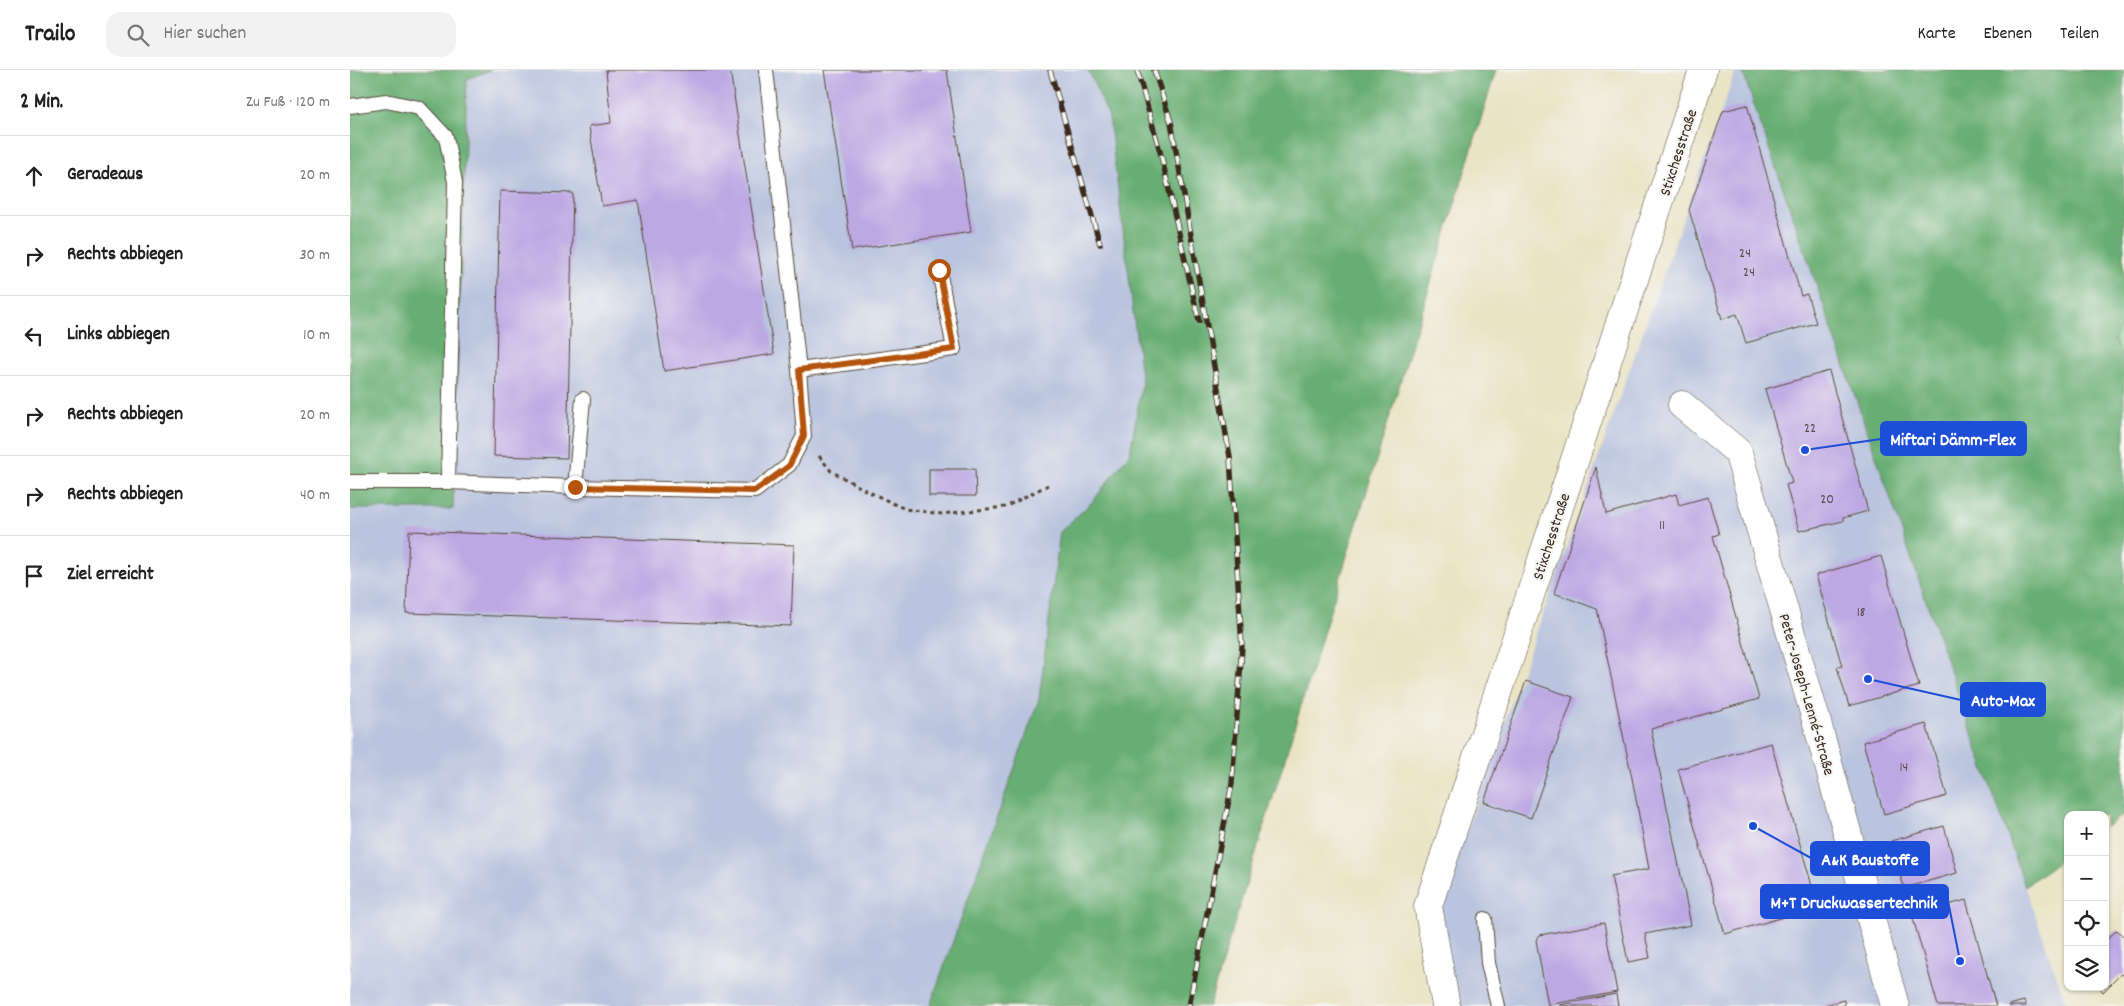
<!DOCTYPE html>
<html lang="de">
<meta charset="utf-8">
<style>
body{margin:0;font-family:Dekko,sans-serif;background:#f2f2f2;color:#222}
.controls{position:absolute;right:15px;bottom:15px;display:grid;overflow:hidden;border-radius:10px;box-shadow:0 1px 4px #0004}
.controls button{width:45px;height:45px;display:grid;place-items:center;padding:0;border:0;border-bottom:1px solid #e0e0e0;background:#fff;color:#222;font:25px sans-serif}
.stop{position:absolute;width:15px;height:15px;margin:-11px;border:4px solid #b45309;border-radius:50%;background:#fff}
.stop.end{background:#b45309;border-color:#fff;box-shadow:0 1px 5px #0008}
.list{margin:0;padding:0;list-style:none}
h2{display:flex;justify-content:space-between;align-items:center;height:65px;margin:0;padding:0 20px;font-size:21px}
h2 small{font-size:16px;font-weight:400;color:#767676}
.list li{display:grid;grid-template-columns:32px 1fr auto;gap:15px;align-items:center;box-sizing:border-box;height:80px;padding:0 20px;border-top:1px solid #e0e0e0}
.list b{display:block;font-size:19px;white-space:nowrap}
.list em{font-size:16px;font-style:normal;color:#767676}
.icon{flex:none;width:28px;height:28px;fill:none;stroke:currentColor;stroke-width:2;stroke-linecap:round;stroke-linejoin:round}
.map{position:relative;flex:none;width:1774px;height:936px;overflow:hidden}
header{display:flex;align-items:center;gap:30px;box-sizing:border-box;height:70px;padding:0 25px;background:#fff;border-bottom:1px solid #e0e0e0}
header strong{font-size:24px}
nav{display:flex;gap:28px;margin-inline-start:auto;font-size:18px}
.search{width:350px;height:45px;background:#f2f2f2;display:flex;align-items:center;gap:12px;box-sizing:border-box;padding:0 18px;border-radius:15px;color:#767676;font-size:19px}
main{display:flex}
aside{flex:1;background:#fff}
.map>svg:first-child{display:block}
.industrial{fill:#bac4de}
.green{fill:#81c985;stroke:#5e7a52}
.forest{fill:#68ad72;stroke:#526c48}
.building{fill:#bea8e3}
.lines{fill:none;stroke-linecap:round;stroke-linejoin:round}
.lane-casing{stroke:#554637;stroke-width:16}
.street-casing{stroke:#554637;stroke-width:29}
.path{stroke:#554637;stroke-width:3;stroke-dasharray:4 4;stroke-linecap:butt}
.lane{stroke:#fff;stroke-width:14}
.street{stroke:#fff;stroke-width:28}
.rail-casing{stroke:#3b2a1e;stroke-width:5.5}
.rail{stroke:#f6f6f2;stroke-width:4;stroke-dasharray:11;stroke-linecap:butt}
.route{stroke:#b45309;stroke-width:6}
.labels{text-anchor:middle;stroke-width:4.5;stroke-linejoin:round;paint-order:stroke}
.number-label{font-size:14px;fill:#5c4a4f}
.street-label{font-size:16px;fill:#3b2a1e;stroke:#f6f6f2}
.leader{fill:none;stroke:#1d4ed8;stroke-width:2}
.callout-dot{fill:#1d4ed8;stroke:#f6f6f2;stroke-width:2}
.callout{fill:#1d4ed8;stroke:#1d4ed8;stroke-width:2}
.callout-label{font-size:18px;text-anchor:middle;font-weight:bold;fill:#fff}
</style>
<header>
<strong>Trailo</strong>
<div class="search"><svg class="icon" aria-label="search" viewBox="0 0 24 24"><circle cx="10" cy="10" r="6"/><path d="M15 15l6 6"/></svg>Hier suchen</div>
<nav><a>Karte</a><a>Ebenen</a><a>Teilen</a></nav>
</header>
<main>
<aside>
<h2>2 Min.<small>Zu Fuß · 120 m</small></h2>
<ul class="list">
<li><svg class="icon" aria-label="ahead" viewBox="0 0 24 24"><path d="M12 20V5M6 11l6-6 6 6"/></svg><div><b>Geradeaus</b></div><em>20 m</em></li>
<li><svg class="icon" aria-label="right" viewBox="0 0 24 24"><path d="M7 20v-9h11M14 6l5 5-5 5"/></svg><div><b>Rechts abbiegen</b></div><em>30 m</em></li>
<li><svg class="icon" aria-label="left" viewBox="0 0 24 24"><path d="M17 20v-9H6M10 6l-5 5 5 5"/></svg><div><b>Links abbiegen</b></div><em>10 m</em></li>
<li><svg class="icon" aria-label="right" viewBox="0 0 24 24"><path d="M7 20v-9h11M14 6l5 5-5 5"/></svg><div><b>Rechts abbiegen</b></div><em>20 m</em></li>
<li><svg class="icon" aria-label="right" viewBox="0 0 24 24"><path d="M7 20v-9h11M14 6l5 5-5 5"/></svg><div><b>Rechts abbiegen</b></div><em>40 m</em></li>
<li><svg class="icon" aria-label="arrive" viewBox="0 0 24 24"><path d="M6 21V4h12l-3 4 3 4H6"/></svg><div><b>Ziel erreicht</b></div></li>
</ul>
</aside>
<div class="map">
<svg width="1774" height="936" viewBox="0 0 1774 936">
<rect width="100%" height="100%" fill="#f6f6f2"/>
<filter id="ink" filterUnits="userSpaceOnUse"><feTurbulence type="fractalNoise" baseFrequency=".02" numOctaves="2"/><feDisplacementMap in="SourceGraphic" scale="10" xChannelSelector="R" yChannelSelector="G"/><feConvolveMatrix kernelMatrix="1 2 1 2 8 2 1 2 1" color-interpolation-filters="sRGB"/></filter>
<filter id="wash" filterUnits="userSpaceOnUse"><feTurbulence type="fractalNoise" baseFrequency=".0096" numOctaves="4" result="noise"/><feDisplacementMap in="SourceGraphic" scale="20" xChannelSelector="R" yChannelSelector="G"/><feGaussianBlur stdDeviation="1.12" result="paint"/><feColorMatrix in="noise" values="0 0 0 0 0 0 0 0 0 0 0 0 0 0 0 0 0 1.4 0 .05"/><feComposite in="paint" operator="in"/></filter>
<g filter="url(#wash)">
<rect width="100%" height="100%" fill="#eae3c4"/>
<g class="industrial">
<path d="M 141,0 L 738,0 L 759,47 L 792,313 L 780,383 L 743,432 L 710,462 L 689,629 L 580,936 L 0,936 L 0,439 L 103,439 L 117,9 Z"/>
<path d="M 1386,0 L 1392,0 L 1717,936 L 1103,936 L 1090,834 Z"/>
</g>
<path class="green" d="M 1774,251 L 1774,289 L 1764,269 Z"/>
<g class="forest">
<path d="M 0,0 L 141,0 L 117,9 L 103,439 L 0,439 Z"/>
<path d="M 738,0 L 1146,0 L 859,936 L 580,936 L 689,629 L 710,462 L 743,431 L 780,383 L 792,313 L 759,47 Z"/>
<path d="M 1392,0 L 1774,0 L 1774,251 L 1764,269 L 1774,289 L 1774,744 L 1755,757 L 1755,745 L 1718,745 L 1718,785 L 1675,816 Z"/>
</g>
<g id="blocks">
<g class="building">
<path d="M 256,0 L 380,0 L 424,284 L 314,301 L 288,130 L 252,136 L 239,56 L 261,53 Z"/>
<path d="M 474,0 L 597,0 L 621,162 L 502,180 Z"/>
<path d="M 1397,35 L 1451,226 L 1457,224 L 1466,253 L 1396,273 L 1387,244 L 1372,249 L 1339,140 L 1373,41 Z"/>
<path d="M 150,121 L 223,123 L 217,388 L 144,386 Z"/>
<path d="M 1479,301 L 1518,441 L 1493,448 L 1493,451 L 1449,461 L 1436,415 L 1442,413 L 1415,319 Z"/>
<path d="M 1246,397 L 1256,444 L 1326,424 L 1329,435 L 1358,427 L 1369,464 L 1363,466 L 1409,629 L 1301,659 L 1341,855 L 1295,864 L 1300,888 L 1278,892 L 1261,806 L 1299,799 L 1282,708 L 1247,539 L 1204,523 Z"/>
<path d="M 579,399 L 625,399 L 626,426 L 579,426 Z"/>
<path d="M 59,461 L 444,475 L 441,556 L 56,543 Z"/>
<path d="M 1531,486 L 1569,616 L 1499,636 L 1487,597 L 1492,596 L 1466,505 Z"/>
<path d="M 1176,611 L 1223,627 L 1181,748 L 1134,732 Z"/>
<path d="M 1576,654 L 1597,726 L 1534,744 L 1513,672 Z"/>
<path d="M 1421,673 L 1468,837 L 1375,864 L 1328,699 Z"/>
<path d="M 1594,756 L 1607,803 L 1554,818 L 1541,771 Z"/>
<path d="M 1616,830 L 1646,936 L 1588,936 L 1562,845 Z"/>
<path d="M 1254,853 L 1267,922 L 1198,935 L 1186,870 L 1190,865 Z"/>
<path d="M 1767,860 L 1774,867 L 1774,907 L 1771,904 L 1753,922 L 1749,917 L 1755,917 L 1755,871 Z"/>
<path d="M 1266,924 L 1268,936 L 1210,936 L 1210,935 Z"/>
<path d="M 1494,930 L 1495,936 L 1474,936 L 1474,935 Z"/>
<path d="M 1674,931 L 1676,936 L 1659,936 L 1659,935 Z"/>
</g>
</g>
</g>
<g filter="url(#ink)">
<use href="#blocks" fill-opacity="0" stroke="#554637" stroke-width="1"/>
<g class="lines">
<g class="lane-casing">
<g id="lane">
<path d="M 416,0 L 449,300 L 604,279 L 589,200"/>
<path d="M 0,36 L 36,31 L 69,38 L 96,67 L 105,112 L 98,412"/>
<path d="M 233,329 L 225,417 L 405,421 L 439,395 L 454,366 L 449,300"/>
<path d="M 0,412 L 98,412 L 225,417"/>
<path d="M 1135,849 L 1138,893 L 1148,936"/>
</g>
</g>
<g class="street-casing">
<g id="street">
<path d="M 1332,335 L 1388,382 L 1467,653 L 1545,936"/>
<path d="M 1096,936 L 1078,836 L 1353,0"/>
</g>
</g>
<path class="path" d="M 469,386 L 481,401 L 517,421 L 555,439 L 592,444 L 655,437 L 698,415"/>
<use href="#lane" class="lane"/>
<use href="#street" class="street"/>
<g class="rail-casing">
<g id="rail">
<path d="M 700,0 L 750,174"/>
<path d="M 787,0 L 811,85 L 849,251"/>
<path d="M 804,0 L 821,52 L 880,387 L 892,576 L 882,714 L 839,936"/>
</g>
</g>
<use href="#rail" class="rail"/>
</g>
</g>
<g class="lines" filter="url(#ink)">
<path class="route" d="M 225,417 L 405,421 L 439,396 L 454,366 L 449,300 L 604,279 L 589,200"/>
</g>
<g class="labels">
<g class="number-label">
<text x="1395" y="187">24</text>
<text x="1399" y="206">24</text>
<text x="1460" y="362">22</text>
<text x="1477" y="433">20</text>
<text x="1312" y="459">11</text>
<text x="1511" y="546">18</text>
<text x="1554" y="701">14</text>
</g>
<g class="street-label">
<text transform="translate(1327 82) rotate(-72)" y="6">Stixchesstraße</text>
<text transform="translate(1200 466) rotate(-72)" y="6">Stixchesstraße</text>
<text transform="translate(1458 624) rotate(74)" y="6">Peter-Joseph-Lenné-Straße</text>
</g>
</g>
<path class="leader" d="M1455 380L1531 369M1518 609L1611 630M1403 756L1461 788M1610 891L1598 831"/>
<g class="callout-dot">
<circle cx="1455" cy="380" r="5"/>
<circle cx="1518" cy="609" r="5"/>
<circle cx="1403" cy="756" r="5"/>
<circle cx="1610" cy="891" r="5"/>
</g>
<g class="callout">
<rect x="1531" y="352" width="145" height="33" rx="5"/>
<rect x="1611" y="613" width="84" height="33" rx="5"/>
<rect x="1461" y="772" width="118" height="33" rx="5"/>
<rect x="1411" y="815" width="187" height="33" rx="5"/>
</g>
<g class="callout-label">
<text x="1603" y="375">Miftari Dämm-Flex</text>
<text x="1653" y="636">Auto-Max</text>
<text x="1520" y="795">A&amp;K Baustoffe</text>
<text x="1504" y="838">M+T Druckwassertechnik</text>
</g>
</svg>
<div class="controls">
<button>+</button>
<button>−</button>
<button><svg class="icon" aria-label="locate" viewBox="0 0 24 24"><circle cx="12" cy="12" r="6"/><path d="M12 2v4M12 18v4M2 12h4M18 12h4"/></svg></button>
<button><svg class="icon" aria-label="layers" viewBox="0 0 24 24"><path d="M12 4l9 5-9 5-9-5zM3 14l9 5 9-5"/></svg></button>
</div>
<div class="stop" style="left:589px;top:200px"></div>
<div class="stop end" style="left:225px;top:417px"></div>
</div>
</main>
